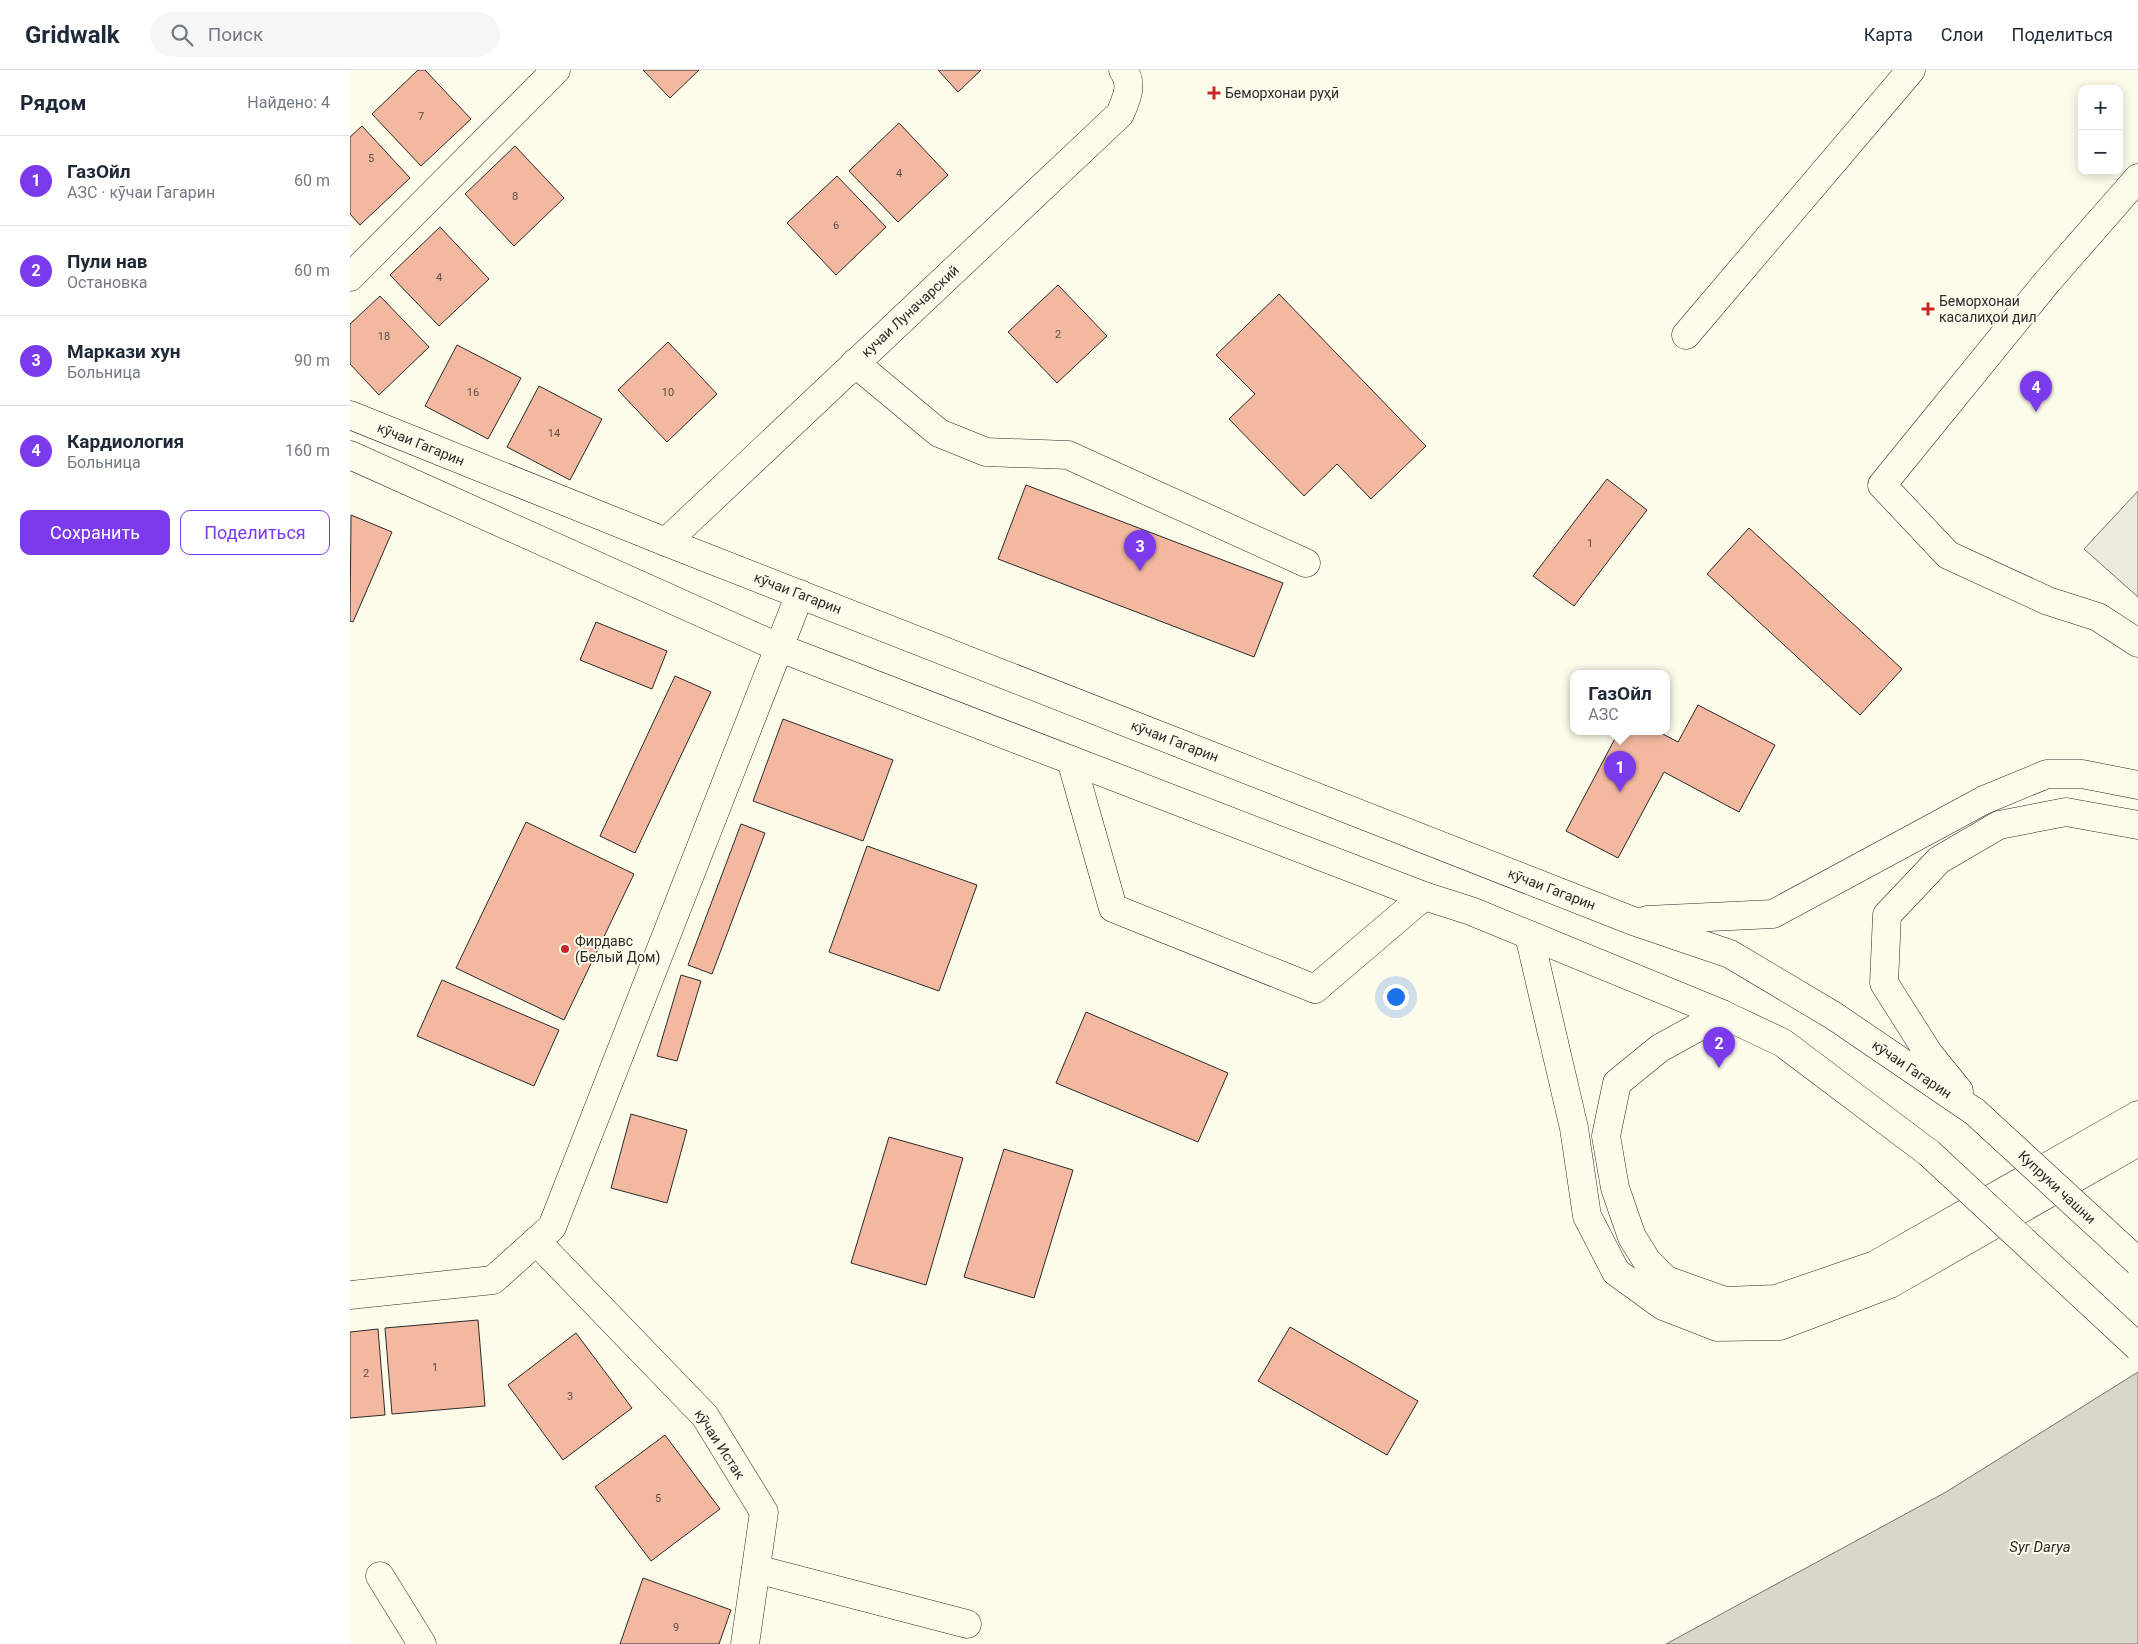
<!DOCTYPE html>
<html lang="ru">
<meta charset="utf-8">
<style>
body{margin:0;font-family:Roboto,sans-serif;background:#f6f6f7;color:#1f2937}
.controls{position:absolute;right:15px;top:15px;display:grid;overflow:hidden;border-radius:10px;box-shadow:0 2px 12px #0003}
.controls button{width:45px;height:45px;display:grid;place-items:center;padding:0;border:0;border-bottom:1px solid #e0e1e3;background:#fff;color:#1f2937;font:25px sans-serif}
.you{position:absolute;left:1045px;top:926px;width:18px;height:18px;margin:-12px;border:4px solid #fff;border-radius:50%;background:#1a73e8;box-shadow:0 0 0 8px #1a73e833}
.badge{display:grid;place-items:center;width:32px;height:32px;border-radius:50%;background:#7c3aed;color:#fff;font-size:16px;font-weight:700}
.pin{position:absolute;translate:-50% -41px;filter:drop-shadow(0 1px 2px #0008)}
.pin::after{content:'';position:absolute;top:26px;width:18px;height:15px;background:inherit;clip-path:polygon(0 0,100% 0,50% 100%)}
.popup{position:absolute;left:1220px;top:600px;width:100px;height:65px;box-sizing:border-box;display:grid;place-content:center;border-radius:10px;background:#fff;filter:drop-shadow(0 1px 4px #0005);font-size:16px;white-space:nowrap;color:#747a83}
.popup b{font-size:19px;color:#1f2937}
.popup::after{content:'';position:absolute;left:50%;top:100%;margin-left:-10px;border:10px solid transparent;border-top-color:#fff}
.list{margin:0;padding:0;list-style:none}
h2{display:flex;justify-content:space-between;align-items:center;height:65px;margin:0;padding:0 20px;font-size:21px}
h2 small{font-size:16px;font-weight:400;color:#747a83}
.list li{display:grid;grid-template-columns:32px 1fr auto;gap:15px;align-items:center;box-sizing:border-box;height:90px;padding:0 20px;border-top:1px solid #e0e1e3}
.list b{display:block;font-size:19px;white-space:nowrap}
.list p{margin:0;font-size:16px;white-space:nowrap;color:#747a83}
.list em{font-size:16px;font-style:normal;color:#747a83}
.actions{display:flex;gap:10px;padding:15px 20px}
.actions a{flex:1;padding:11px 0;border:1px solid #7c3aed;border-radius:10px;text-align:center;font-size:18px;color:#7c3aed}
.actions .main{background:#7c3aed;color:#fff}
.icon{flex:none;width:28px;height:28px;fill:none;stroke:currentColor;stroke-width:2;stroke-linecap:round;stroke-linejoin:round}
.map{position:relative;flex:none;width:1788px;height:1574px;overflow:hidden}
header{display:flex;align-items:center;gap:30px;box-sizing:border-box;height:70px;padding:0 25px;background:#fff;border-bottom:1px solid #e0e1e3}
header strong{font-size:24px}
nav{display:flex;gap:28px;margin-inline-start:auto;font-size:18px}
.search{width:350px;height:45px;background:#f6f6f7;display:flex;align-items:center;gap:12px;box-sizing:border-box;padding:0 18px;border-radius:28px;color:#747a83;font-size:19px}
main{display:flex}
aside{flex:1;background:#fff}
.map>svg:first-child{display:block}
.green{fill:#ecebdb;stroke:#74746e}
.water{fill:#d8d7c9;stroke:#74746e}
.building{fill:#f2b8a0;stroke:#2b2b2b}
.lines{fill:none;stroke-linecap:round;stroke-linejoin:round}
.minor-casing{stroke:#2b2b2b;stroke-width:29}
.major-casing{stroke:#2b2b2b;stroke-width:29}
.highway-casing{stroke:#2b2b2b;stroke-width:29}
.minor{stroke:#fdfbea;stroke-width:28}
.major{stroke:#fdfbea;stroke-width:28}
.highway{stroke:#fdfbea;stroke-width:28}
.highway-bridge-casing{stroke:#2b2b2b;stroke-width:29;stroke-linecap:butt}
.highway-bridge{stroke:#fdfbea;stroke-width:28}
.poi-dot{fill:#c62828;stroke:#fdfbea;stroke-width:2}
.labels{text-anchor:middle;stroke-width:4;stroke-linejoin:round;paint-order:stroke}
.number-label{font-size:11px;fill:#5d4e48}
.poi-label{font-size:14px;fill:#2b2b2b;stroke:#fdfbea;text-anchor:start}
.street-label{font-size:14px;fill:#2b2b2b;stroke:#fdfbea}
.water-label{font-size:15px;font-style:italic;fill:#2b2b2b;stroke:#fdfbea}
</style>
<header>
<strong>Gridwalk</strong>
<div class="search"><svg class="icon" aria-label="search" viewBox="0 0 24 24"><circle cx="10" cy="10" r="6"/><path d="M15 15l6 6"/></svg>Поиск</div>
<nav><a>Карта</a><a>Слои</a><a>Поделиться</a></nav>
</header>
<main>
<aside>
<h2>Рядом<small>Найдено: 4</small></h2>
<ul class="list">
<li><span class="badge">1</span><div><b>ГазОйл</b><p>АЗС · кӯчаи Гагарин</p></div><em>60 m</em></li>
<li><span class="badge">2</span><div><b>Пули нав</b><p>Остановка</p></div><em>60 m</em></li>
<li><span class="badge">3</span><div><b>Маркази хун</b><p>Больница</p></div><em>90 m</em></li>
<li><span class="badge">4</span><div><b>Кардиология</b><p>Больница</p></div><em>160 m</em></li>
</ul>
<div class="actions"><a class="main">Сохранить</a><a>Поделиться</a></div>
</aside>
<div class="map">
<svg width="1788" height="1574" viewBox="0 0 1788 1574">
<rect width="100%" height="100%" fill="#fdfbea"/>
<path class="green" d="M 1788,421 L 1788,527 L 1734,479 Z"/>
<path class="water" d="M 1788,1302 L 1788,1574 L 1316,1574 L 1596,1422 Z"/>
<g class="building">
<path d="M 68,0 L 75,0 L 121,49 L 71,96 L 22,44 Z"/>
<path d="M 293,0 L 349,0 L 320,28 Z"/>
<path d="M 588,0 L 631,0 L 608,22 Z"/>
<path d="M 549,53 L 598,105 L 548,152 L 499,101 Z"/>
<path d="M 12,56 L 60,108 L 10,155 L 0,144 L 0,67 Z"/>
<path d="M 165,76 L 214,128 L 164,176 L 115,124 Z"/>
<path d="M 487,106 L 536,157 L 486,205 L 437,153 Z"/>
<path d="M 90,157 L 139,209 L 89,256 L 40,205 Z"/>
<path d="M 708,215 L 757,266 L 707,313 L 658,262 Z"/>
<path d="M 929,224 L 1076,376 L 1021,429 L 987,394 L 954,426 L 879,349 L 905,324 L 866,285 Z"/>
<path d="M 30,226 L 79,277 L 29,325 L 0,294 L 0,254 Z"/>
<path d="M 318,272 L 367,324 L 317,372 L 268,320 Z"/>
<path d="M 107,275 L 171,308 L 138,369 L 75,336 Z"/>
<path d="M 189,316 L 252,349 L 220,410 L 157,377 Z"/>
<path d="M 1257,409 L 1297,440 L 1224,536 L 1183,506 Z"/>
<path d="M 676,415 L 933,513 L 904,587 L 648,489 Z"/>
<path d="M 1,445 L 42,462 L 3,552 L 0,551 Z"/>
<path d="M 1399,458 L 1552,599 L 1510,645 L 1357,504 Z"/>
<path d="M 246,552 L 317,581 L 302,619 L 230,590 Z"/>
<path d="M 325,606 L 361,622 L 285,783 L 250,766 Z"/>
<path d="M 1348,635 L 1425,675 L 1389,742 L 1314,702 L 1268,788 L 1216,761 L 1269,661 L 1307,661 L 1328,672 Z"/>
<path d="M 433,649 L 543,690 L 513,771 L 403,731 Z"/>
<path d="M 176,752 L 284,804 L 214,950 L 106,898 Z"/>
<path d="M 391,754 L 415,763 L 362,904 L 338,895 Z"/>
<path d="M 517,776 L 627,815 L 589,921 L 479,882 Z"/>
<path d="M 331,905 L 351,911 L 327,991 L 307,986 Z"/>
<path d="M 92,910 L 209,960 L 184,1016 L 67,966 Z"/>
<path d="M 736,942 L 878,1003 L 848,1072 L 706,1013 Z"/>
<path d="M 281,1044 L 337,1060 L 317,1133 L 261,1118 Z"/>
<path d="M 539,1067 L 613,1088 L 576,1215 L 501,1193 Z"/>
<path d="M 654,1079 L 723,1100 L 684,1228 L 614,1207 Z"/>
<path d="M 128,1250 L 135,1336 L 42,1344 L 35,1258 Z"/>
<path d="M 940,1257 L 1068,1331 L 1037,1385 L 908,1311 Z"/>
<path d="M 28,1259 L 35,1345 L 0,1348 L 0,1262 Z"/>
<path d="M 226,1263 L 282,1338 L 213,1390 L 158,1315 Z"/>
<path d="M 315,1365 L 370,1439 L 301,1491 L 245,1417 Z"/>
<path d="M 293,1508 L 381,1540 L 369,1574 L 270,1574 Z"/>
</g>
<g class="lines">
<g class="minor-casing">
<g id="minor">
<path d="M 1788,108 L 1697,212 L 1532,415 L 1598,485 L 1698,531 L 1748,547 L 1788,573"/>
<path d="M 0,207 L 206,0"/>
<path d="M 1336,265 L 1561,0"/>
<path d="M 505,293 L 589,363 L 636,382 L 718,385 L 956,493"/>
<path d="M 316,472 L 770,44 C 776,30 784,14 773,0"/>
<path d="M 721,690 L 763,838 L 965,919 L 1074,826"/>
<path d="M 186,1171 L 355,1346 L 414,1442 L 395,1574"/>
<path d="M 0,1225 L 143,1210 L 202,1157 L 450,524"/>
<path d="M 406,1499 L 617,1554"/>
<path d="M 30,1506 L 72,1574"/>
</g>
</g>
<g class="major-casing">
<g id="major">
<path d="M 1179,865 L 1224,1058 L 1237,1146 L 1266,1202 L 1313,1236 L 1367,1257 L 1430,1256 L 1540,1214 L 1788,1072"/>
<path d="M 1372,944 L 1310,978 L 1267,1013 L 1256,1066 L 1265,1118 L 1282,1167 L 1297,1191 L 1316,1210 L 1375,1231 L 1426,1229 L 1525,1195 L 1788,1045"/>
</g>
</g>
<g class="highway-casing">
<g id="highway">
<path d="M 0,345 L 316,472 L 1283,851 L 1380,884 L 1484,946 L 1625,1042"/>
<path d="M 0,385 L 430,578 L 1074,826 L 1121,841 L 1372,944 L 1433,973 L 1579,1083"/>
<path d="M 1297,850 L 1423,844 L 1634,730 L 1697,704 L 1732,704 L 1788,715"/>
<path d="M 1609,1021 L 1579,984 L 1534,913 L 1537,845 L 1589,790 L 1649,755 L 1716,742 L 1788,755"/>
</g>
</g>
<use href="#minor" class="minor"/>
<use href="#major" class="major"/>
<use href="#highway" class="highway"/>
<g class="highway-bridge-casing">
<g id="highway-bridge">
<path d="M 1625,1042 L 1788,1192"/>
<path d="M 1579,1083 L 1788,1277"/>
</g>
</g>
<use href="#highway-bridge" class="highway-bridge"/>
</g>
<g class="poi-dot">
<path d="M861.5 15.5h5v5h5v5h-5v5h-5v-5h-5v-5h5z"/>
<path d="M1575.5 231.5h5v5h5v5h-5v5h-5v-5h-5v-5h5z"/>
<circle cx="215" cy="879" r="5"/>
</g>
<g class="labels">
<g class="number-label">
<text x="71" y="50">7</text>
<text x="21" y="92">5</text>
<text x="549" y="107">4</text>
<text x="165" y="130">8</text>
<text x="486" y="159">6</text>
<text x="89" y="211">4</text>
<text x="708" y="268">2</text>
<text x="34" y="270">18</text>
<text x="123" y="326">16</text>
<text x="318" y="326">10</text>
<text x="204" y="367">14</text>
<text x="1240" y="477">1</text>
<text x="85" y="1301">1</text>
<text x="16" y="1307">2</text>
<text x="220" y="1330">3</text>
<text x="308" y="1432">5</text>
<text x="326" y="1561">9</text>
</g>
<g class="poi-label">
<text x="875" y="28">Беморхонаи руҳӣ</text>
<text x="1589" y="236">Беморхонаи<tspan x="1589" dy="16">касалиҳои дил</tspan></text>
<text x="225" y="876">Фирдавс<tspan x="225" dy="16">(Белый Дом)</tspan></text>
</g>
<g class="street-label">
<text transform="translate(560 241) rotate(-43)" y="5">кучаи Луначарский</text>
<text transform="translate(71 374) rotate(22)" y="5">кӯчаи Гагарин</text>
<text transform="translate(448 523) rotate(21)" y="5">кӯчаи Гагарин</text>
<text transform="translate(825 671) rotate(21)" y="5">кӯчаи Гагарин</text>
<text transform="translate(1202 819) rotate(21)" y="5">кӯчаи Гагарин</text>
<text transform="translate(1562 999) rotate(34)" y="5">кӯчаи Гагарин</text>
<text transform="translate(1707 1117) rotate(43)" y="5">Купруки чашни</text>
<text transform="translate(370 1374) rotate(57)" y="5">кӯчаи Истак</text>
</g>
<g class="water-label">
<text x="1690" y="1482">Syr Darya</text>
</g>
</g>
</svg>
<div class="controls">
<button>+</button>
<button>−</button>
</div>
<div class="you"></div>
<div class="pin badge" style="left:1270px;top:722px">1</div>
<div class="popup"><b>ГазОйл</b>АЗС</div>
<div class="pin badge" style="left:1369px;top:998px">2</div>
<div class="pin badge" style="left:790px;top:501px">3</div>
<div class="pin badge" style="left:1686px;top:342px">4</div>
</div>
</main>
